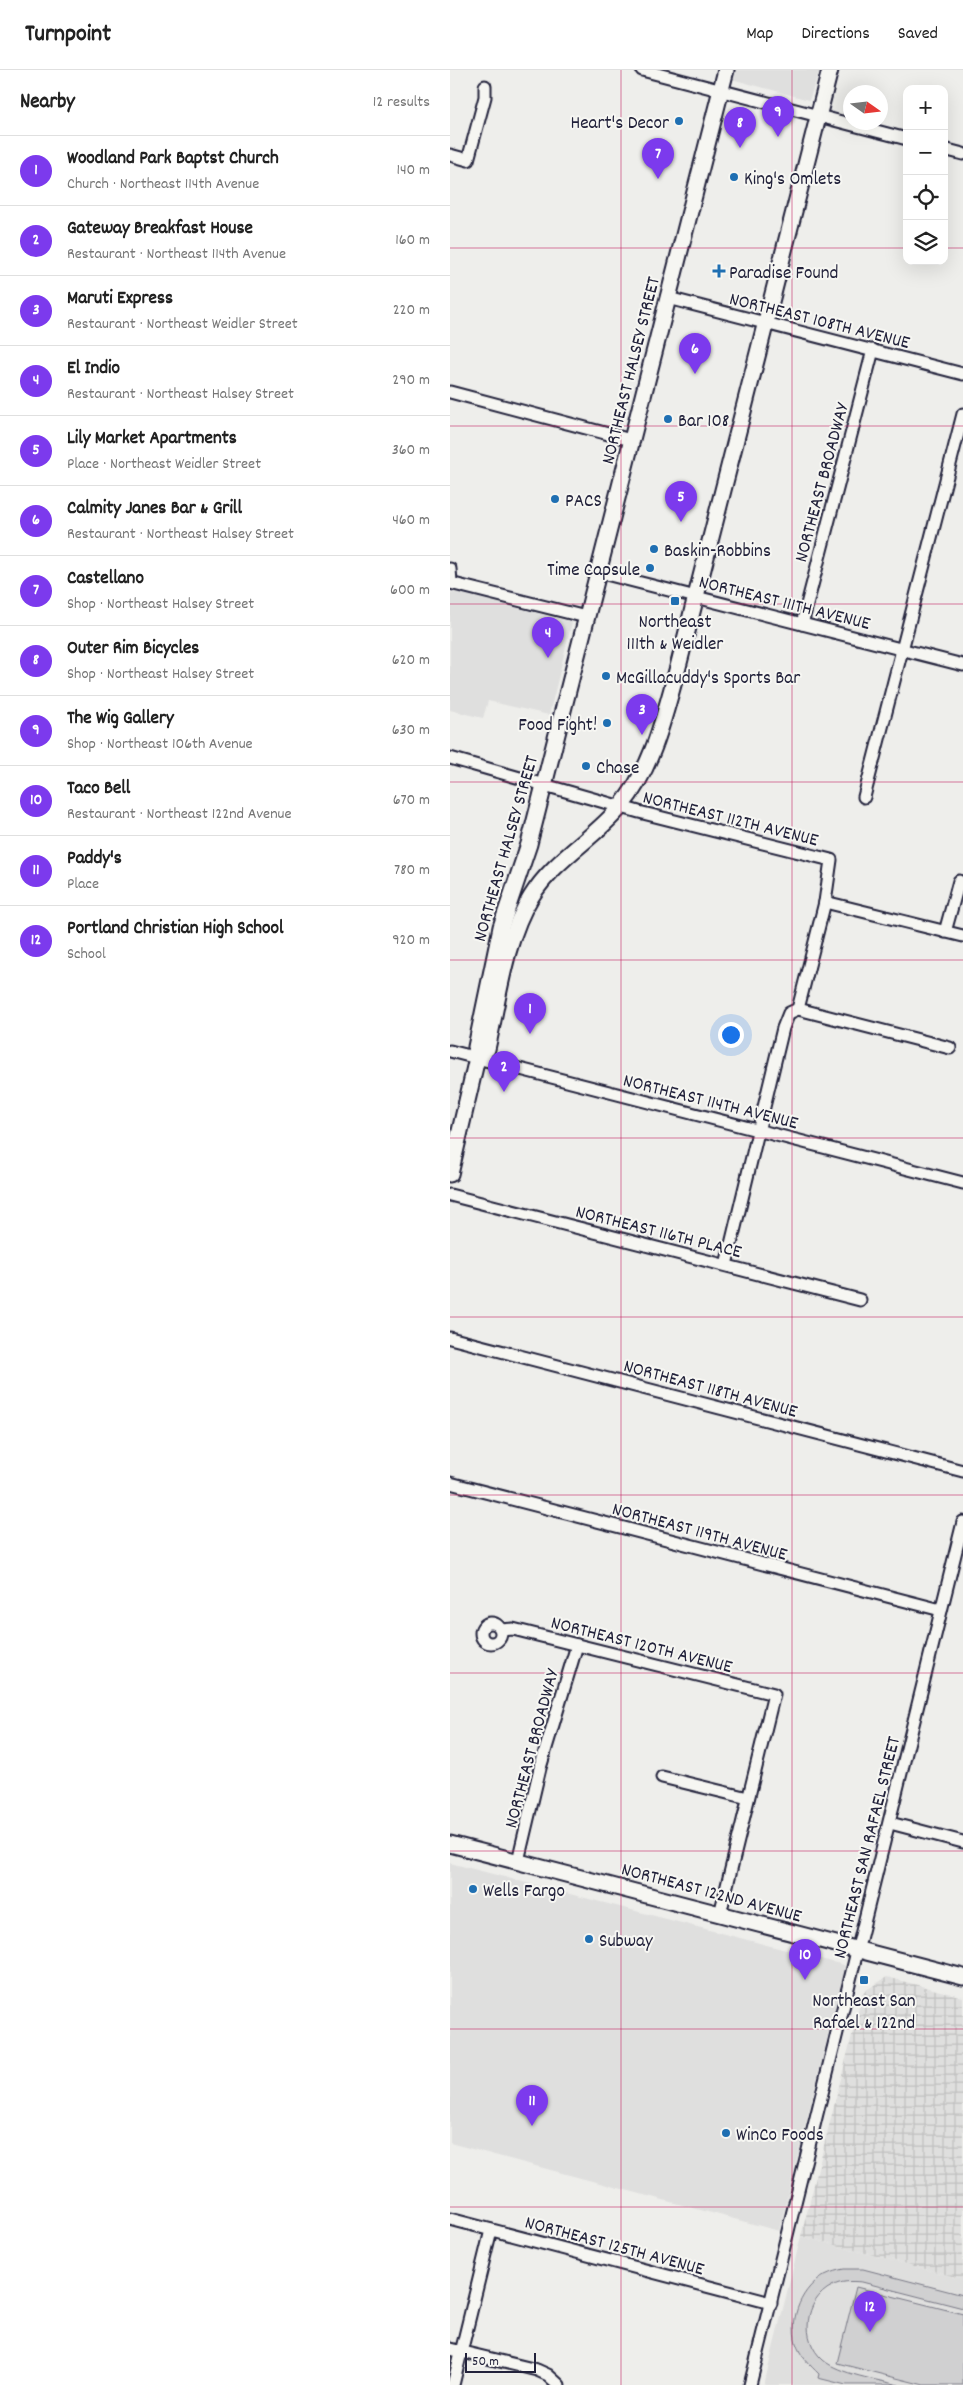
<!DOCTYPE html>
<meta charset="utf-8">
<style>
body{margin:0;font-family:Dekko,sans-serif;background:#f2f2f2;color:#222}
.controls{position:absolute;right:15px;top:15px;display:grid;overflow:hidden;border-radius:10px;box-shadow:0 5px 20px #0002}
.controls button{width:45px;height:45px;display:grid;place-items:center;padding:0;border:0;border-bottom:1px solid #e0e0e0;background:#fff;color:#222;font:25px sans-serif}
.compass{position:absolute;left:393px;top:15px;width:45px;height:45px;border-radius:50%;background:#fff;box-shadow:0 5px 20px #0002;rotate:104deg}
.scale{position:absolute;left:15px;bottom:12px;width:71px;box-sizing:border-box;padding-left:5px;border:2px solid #22223b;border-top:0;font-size:14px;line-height:18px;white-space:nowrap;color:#22223b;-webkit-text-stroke:4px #f6f6f2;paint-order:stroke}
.you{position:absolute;left:280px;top:964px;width:18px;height:18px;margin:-12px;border:4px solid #fff;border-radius:50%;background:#1a73e8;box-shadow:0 0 0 8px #1a73e833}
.badge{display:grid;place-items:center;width:32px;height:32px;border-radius:50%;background:#7c3aed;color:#fff;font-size:16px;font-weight:700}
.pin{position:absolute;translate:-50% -41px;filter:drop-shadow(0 1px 2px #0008)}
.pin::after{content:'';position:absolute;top:26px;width:18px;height:15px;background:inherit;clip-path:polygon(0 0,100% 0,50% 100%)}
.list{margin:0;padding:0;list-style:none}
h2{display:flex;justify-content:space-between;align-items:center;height:65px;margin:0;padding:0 20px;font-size:21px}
h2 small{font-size:16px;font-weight:400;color:#767676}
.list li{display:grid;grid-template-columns:32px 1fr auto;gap:15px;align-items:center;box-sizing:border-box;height:70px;padding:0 20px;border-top:1px solid #e0e0e0}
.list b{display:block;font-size:19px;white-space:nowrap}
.list p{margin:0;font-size:16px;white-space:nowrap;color:#767676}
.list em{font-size:16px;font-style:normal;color:#767676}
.icon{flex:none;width:28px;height:28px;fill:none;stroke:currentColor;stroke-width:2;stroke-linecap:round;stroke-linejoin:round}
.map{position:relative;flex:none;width:513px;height:2315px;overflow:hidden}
header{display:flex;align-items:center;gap:30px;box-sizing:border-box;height:70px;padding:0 25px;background:#fff;border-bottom:1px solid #e0e0e0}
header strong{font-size:24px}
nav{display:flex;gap:28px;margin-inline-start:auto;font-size:18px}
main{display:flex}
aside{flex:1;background:#fff}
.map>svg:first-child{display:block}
.built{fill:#dfdfde}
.industrial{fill:url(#industrial-grid)}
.grass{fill:#d0d0d1;stroke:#797986}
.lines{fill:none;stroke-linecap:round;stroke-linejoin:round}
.minor-casing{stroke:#22223b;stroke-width:15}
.major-casing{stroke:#22223b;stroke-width:19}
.minor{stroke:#f6f6f2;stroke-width:11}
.major{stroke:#f6f6f2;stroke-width:15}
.grid{fill:none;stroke:#c2185b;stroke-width:1;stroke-opacity:0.55}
.poi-dot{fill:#1f6fb2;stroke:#f6f6f2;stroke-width:2}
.labels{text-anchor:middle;stroke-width:4;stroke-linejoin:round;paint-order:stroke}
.poi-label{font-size:19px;fill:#22223b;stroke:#f6f6f2;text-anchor:start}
.street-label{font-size:19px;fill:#22223b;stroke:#f6f6f2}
</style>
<header>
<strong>Turnpoint</strong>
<nav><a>Map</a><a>Directions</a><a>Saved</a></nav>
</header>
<main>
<aside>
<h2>Nearby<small>12 results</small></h2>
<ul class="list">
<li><span class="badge">1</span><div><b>Woodland Park Baptst Church</b><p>Church · Northeast 114th Avenue</p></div><em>140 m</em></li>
<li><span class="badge">2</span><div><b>Gateway Breakfast House</b><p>Restaurant · Northeast 114th Avenue</p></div><em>160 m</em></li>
<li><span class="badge">3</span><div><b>Maruti Express</b><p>Restaurant · Northeast Weidler Street</p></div><em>220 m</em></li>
<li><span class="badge">4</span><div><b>El Indio</b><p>Restaurant · Northeast Halsey Street</p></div><em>290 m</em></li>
<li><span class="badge">5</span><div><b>Lily Market Apartments</b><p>Place · Northeast Weidler Street</p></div><em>360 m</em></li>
<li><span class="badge">6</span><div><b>Calmity Janes Bar &amp; Grill</b><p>Restaurant · Northeast Halsey Street</p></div><em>460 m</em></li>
<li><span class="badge">7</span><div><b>Castellano</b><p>Shop · Northeast Halsey Street</p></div><em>600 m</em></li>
<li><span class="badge">8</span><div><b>Outer Rim Bicycles</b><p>Shop · Northeast Halsey Street</p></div><em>620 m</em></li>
<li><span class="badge">9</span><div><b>The Wig Gallery</b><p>Shop · Northeast 106th Avenue</p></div><em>630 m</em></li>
<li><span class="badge">10</span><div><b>Taco Bell</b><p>Restaurant · Northeast 122nd Avenue</p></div><em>670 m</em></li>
<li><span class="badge">11</span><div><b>Paddy's</b><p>Place</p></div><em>780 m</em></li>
<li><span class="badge">12</span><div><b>Portland Christian High School</b><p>School</p></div><em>920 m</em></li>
</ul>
</aside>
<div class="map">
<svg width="513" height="2315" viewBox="0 0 513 2315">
<defs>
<pattern id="industrial-grid" width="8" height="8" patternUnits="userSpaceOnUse" patternTransform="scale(1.25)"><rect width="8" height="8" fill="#dfdfde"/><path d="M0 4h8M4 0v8" fill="none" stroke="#bfbfbf"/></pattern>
</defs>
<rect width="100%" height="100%" fill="#eeeeeb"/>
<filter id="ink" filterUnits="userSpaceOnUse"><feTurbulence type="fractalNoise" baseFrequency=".02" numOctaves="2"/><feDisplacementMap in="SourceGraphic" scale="10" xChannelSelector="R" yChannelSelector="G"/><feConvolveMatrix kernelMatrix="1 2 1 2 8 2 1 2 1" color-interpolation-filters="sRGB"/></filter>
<g filter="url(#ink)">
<g class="built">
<path d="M 280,0 L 370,0 L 359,30 L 278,8 Z"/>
<path d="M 6,522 L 122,552 L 99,645 L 38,631 L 33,648 L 0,640 L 0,523 Z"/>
<path d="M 0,1793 L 394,1895 L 395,1898 L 329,2161 L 0,2073 Z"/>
<path d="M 351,2166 L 513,2209 L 513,2315 L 314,2315 Z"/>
</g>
<path class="industrial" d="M 437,1907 L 513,1927 L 513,2209 L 351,2166 L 413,1922 Z"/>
<g class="grass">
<path d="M 394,2199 L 413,2199 L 513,2225 L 513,2238 L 412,2212 C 401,2211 391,2211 382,2216 C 354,2230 350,2270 373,2290 C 389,2304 428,2310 449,2315 L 396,2315 L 368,2308 L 369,2304 C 360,2295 350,2286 346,2273 C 339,2247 352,2217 375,2205 C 381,2202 388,2200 394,2199 Z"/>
<path d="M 406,2217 L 513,2244 L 513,2315 L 474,2315 L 387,2293 Z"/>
</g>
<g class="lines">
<g class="minor-casing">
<g id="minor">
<path d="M 192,0 L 457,69"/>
<path d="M 494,79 L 513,84"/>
<path d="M 0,85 L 18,90 L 35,27 L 35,16"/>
<path d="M 218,228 L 513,304"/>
<path d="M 0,322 L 181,370"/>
<path d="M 0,499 L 1,512"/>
<path d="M 148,502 L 513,595"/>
<path d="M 0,513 L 136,547"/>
<path d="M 352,554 L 423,280"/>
<path d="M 0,688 L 189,742 L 381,790 L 375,832 L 348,939"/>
<path d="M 414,727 L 513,344"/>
<path d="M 375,832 L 513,866"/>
<path d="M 495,862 L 509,811"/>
<path d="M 0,981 L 513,1113"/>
<path d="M 0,1125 L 410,1230"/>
<path d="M 276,1195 L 333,958 L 339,943 L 348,939 L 500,978"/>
<path d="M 0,1268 L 513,1401"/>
<path d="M 0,1413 L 491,1540"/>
<circle cx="41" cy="1563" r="10"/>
<path d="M 51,1560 L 63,1559 L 324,1624 L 270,1844"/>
<path d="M 212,1707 L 298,1728"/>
<path d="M 440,1753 L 513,1772"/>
<path d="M 68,1791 L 90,1698 L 127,1575"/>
<path d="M 0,2149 L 321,2233"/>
<path d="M 0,2279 L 87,2300 L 98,2305 L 109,2315"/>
<path d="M 3,2315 L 41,2160"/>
<path d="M 300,2315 L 513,1452"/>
</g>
</g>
<g class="major-casing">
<g id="major">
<path d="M 27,988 L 37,979 C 48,931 55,868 81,827 C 104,789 144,769 171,736 C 204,696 214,645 228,597 L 380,0"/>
<path d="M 0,1104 L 27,988 L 26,977 L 51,857 L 79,774 L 276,0"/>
<path d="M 0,1774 L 513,1907"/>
</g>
</g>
<use href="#minor" class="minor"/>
<use href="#major" class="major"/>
</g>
</g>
<path class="grid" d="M 171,0 L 171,2315M 342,0 L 342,2315M 0,178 L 457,178M 494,178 L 513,178M 0,356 L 513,356M 0,534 L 513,534M 0,712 L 513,712M 0,890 L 513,890M 0,1068 L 513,1068M 0,1247 L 513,1247M 0,1425 L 513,1425M 0,1603 L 513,1603M 0,1781 L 513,1781M 0,1959 L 513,1959M 0,2137 L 513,2137"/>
<g class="poi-dot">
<circle cx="229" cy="51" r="5"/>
<circle cx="284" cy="107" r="5"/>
<path d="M266.5 193.5h5v5h5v5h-5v5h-5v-5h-5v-5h5z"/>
<circle cx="218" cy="349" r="5"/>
<circle cx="105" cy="429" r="5"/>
<circle cx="204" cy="479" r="5"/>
<circle cx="200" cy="498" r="5"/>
<rect x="220" y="526" width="10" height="10" rx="2.5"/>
<circle cx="156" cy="606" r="5"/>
<circle cx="157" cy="653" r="5"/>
<circle cx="136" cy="696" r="5"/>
<circle cx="23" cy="1819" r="5"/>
<circle cx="139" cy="1869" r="5"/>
<rect x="409" y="1905" width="10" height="10" rx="2.5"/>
<circle cx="276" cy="2063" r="5"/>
</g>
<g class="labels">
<g class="poi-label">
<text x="219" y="58" text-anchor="end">Heart's Decor</text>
<text x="294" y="114">King's Omlets</text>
<text x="279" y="208">Paradise Found</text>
<text x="228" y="356">Bar 108</text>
<text x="115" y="436">PACS</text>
<text x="214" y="486">Baskin-Robbins</text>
<text x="190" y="505" text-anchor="end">Time Capsule</text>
<text x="225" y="557" text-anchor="middle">Northeast<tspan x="225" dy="22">111th &amp; Weidler</tspan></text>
<text x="166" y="613">McGillacuddy's Sports Bar</text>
<text x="147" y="660" text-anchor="end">Food Fight!</text>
<text x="146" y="703">Chase</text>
<text x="33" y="1826">Wells Fargo</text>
<text x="149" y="1876">Subway</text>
<text x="414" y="1936" text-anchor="middle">Northeast San<tspan x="414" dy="22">Rafael &amp; 122nd</tspan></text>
<text x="286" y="2070">WinCo Foods</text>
</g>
<g class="street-label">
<text transform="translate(370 249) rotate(14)" y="7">NORTHEAST 108TH AVENUE</text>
<text transform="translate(179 300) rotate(-76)" y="7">NORTHEAST HALSEY STREET</text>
<text transform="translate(370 412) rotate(-75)" y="7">NORTHEAST BROADWAY</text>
<text transform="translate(335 531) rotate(14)" y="7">NORTHEAST 111TH AVENUE</text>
<text transform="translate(281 747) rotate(14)" y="7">NORTHEAST 112TH AVENUE</text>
<text transform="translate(54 778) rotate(-74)" y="7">NORTHEAST HALSEY STREET</text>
<text transform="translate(261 1030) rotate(14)" y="7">NORTHEAST 114TH AVENUE</text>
<text transform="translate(209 1160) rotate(14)" y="7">NORTHEAST 116TH PLACE</text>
<text transform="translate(261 1317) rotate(15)" y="7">NORTHEAST 118TH AVENUE</text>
<text transform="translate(250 1460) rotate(15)" y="7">NORTHEAST 119TH AVENUE</text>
<text transform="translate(192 1573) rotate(14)" y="7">NORTHEAST 120TH AVENUE</text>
<text transform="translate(80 1678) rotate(-75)" y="7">NORTHEAST BROADWAY</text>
<text transform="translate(415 1777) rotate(-76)" y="7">NORTHEAST SAN RAFAEL STREET</text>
<text transform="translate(262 1821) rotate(15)" y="7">NORTHEAST 122ND AVENUE</text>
<text transform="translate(165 2174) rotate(15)" y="7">NORTHEAST 125TH AVENUE</text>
</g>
</g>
</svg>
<div class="controls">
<button>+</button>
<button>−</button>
<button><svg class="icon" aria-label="locate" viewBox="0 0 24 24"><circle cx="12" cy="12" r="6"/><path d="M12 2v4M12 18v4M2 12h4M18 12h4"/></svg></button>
<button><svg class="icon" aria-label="layers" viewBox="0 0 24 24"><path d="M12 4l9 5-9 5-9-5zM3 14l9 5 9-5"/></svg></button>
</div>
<svg class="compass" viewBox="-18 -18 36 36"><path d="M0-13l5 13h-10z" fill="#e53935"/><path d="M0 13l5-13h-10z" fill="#767676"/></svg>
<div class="scale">50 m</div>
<div class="you"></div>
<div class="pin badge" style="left:80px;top:964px">1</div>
<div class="pin badge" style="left:54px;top:1022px">2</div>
<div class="pin badge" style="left:192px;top:665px">3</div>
<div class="pin badge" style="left:98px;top:588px">4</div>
<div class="pin badge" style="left:231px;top:452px">5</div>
<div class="pin badge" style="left:245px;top:304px">6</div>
<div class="pin badge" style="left:208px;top:109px">7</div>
<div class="pin badge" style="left:290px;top:78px">8</div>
<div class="pin badge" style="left:328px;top:67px">9</div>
<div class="pin badge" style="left:355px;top:1910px">10</div>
<div class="pin badge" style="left:82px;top:2056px">11</div>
<div class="pin badge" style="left:420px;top:2262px">12</div>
</div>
</main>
